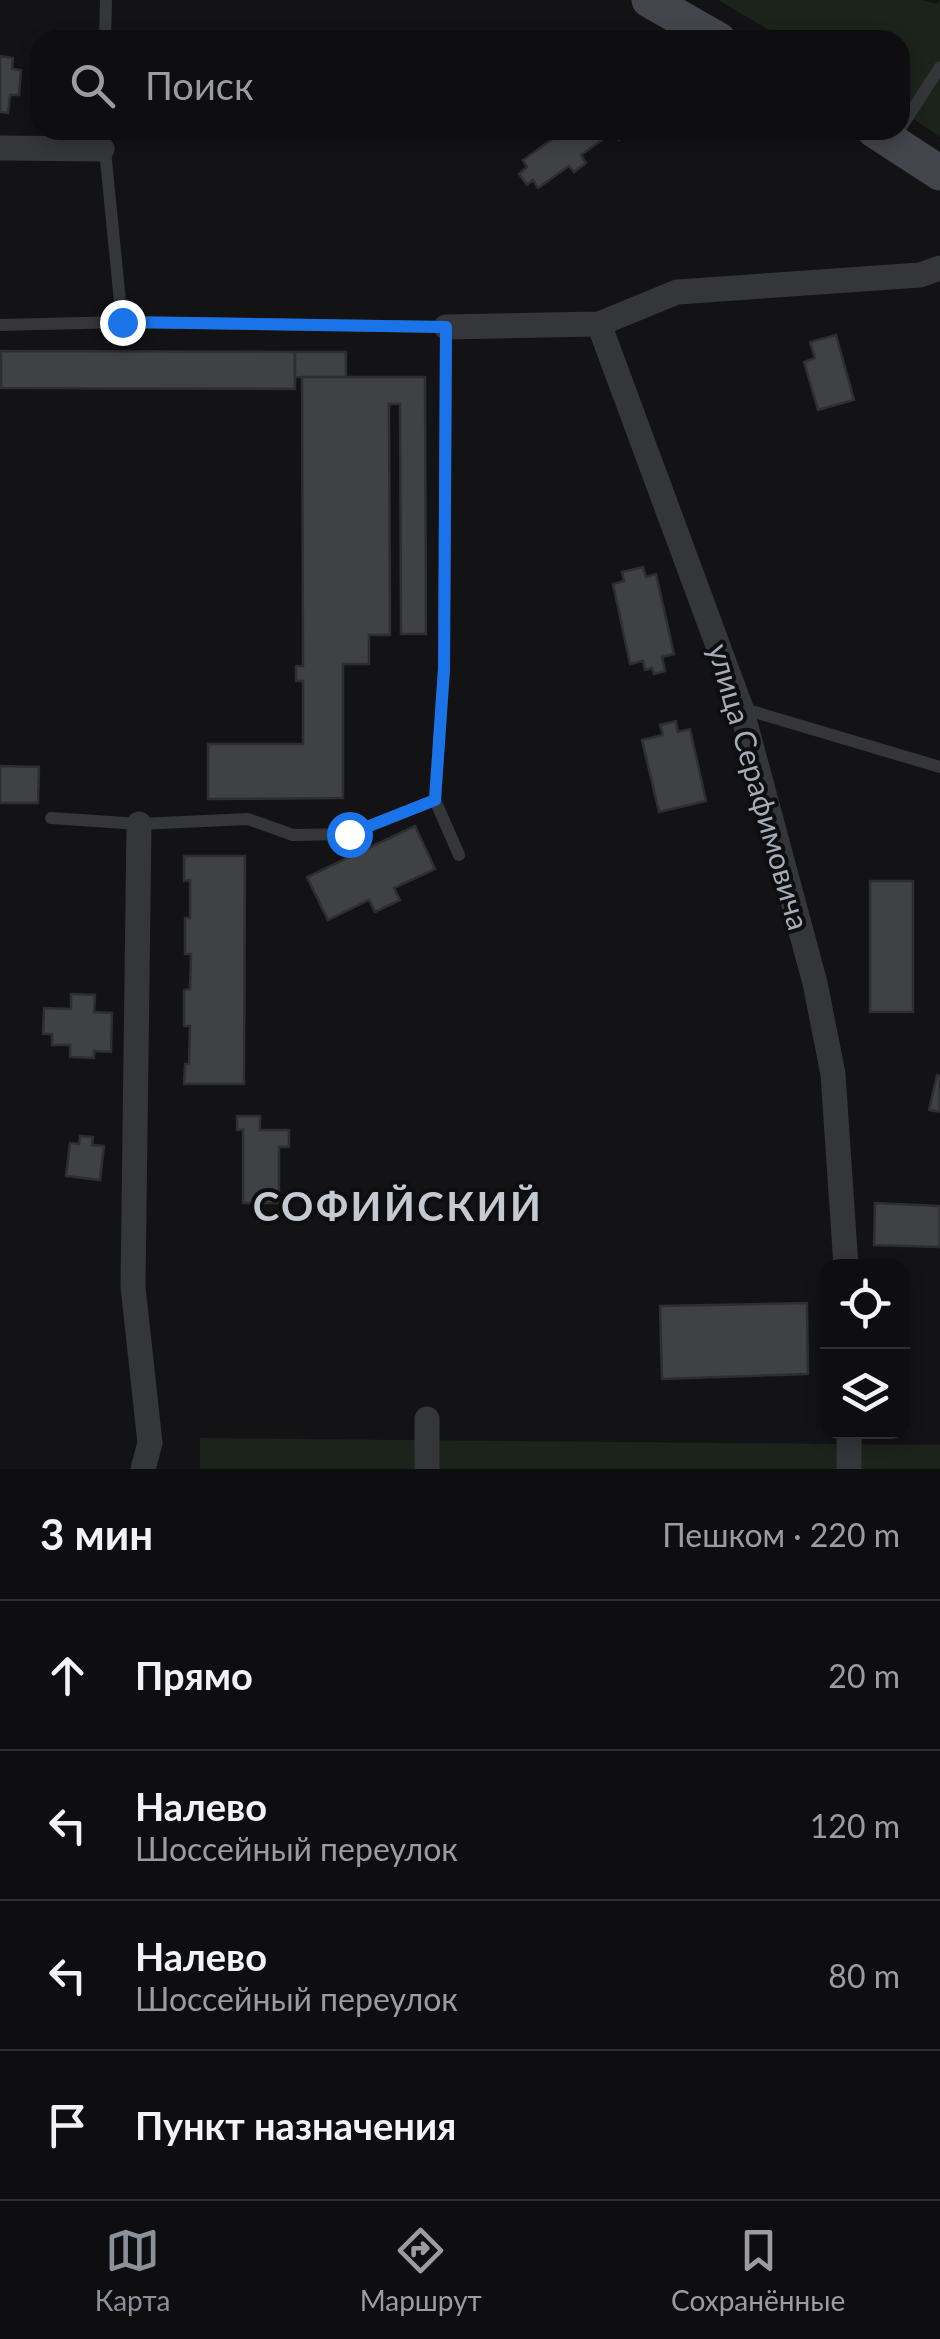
<!DOCTYPE html>
<html lang="ru">
<meta charset="utf-8">
<style>
body{margin:0;font-family:Lato,sans-serif;background:#1c1c1e;color:#f1f3f6}
.controls{position:absolute;right:30px;bottom:30px;display:grid;overflow:hidden;border-radius:20px;box-shadow:0 5px 15px #0003}
.controls button{width:90px;height:90px;display:grid;place-items:center;padding:0;border:0;border-bottom:2px solid #2e2e30;background:#0e0e10;color:#f1f3f6;font:50px sans-serif}
.stop{position:absolute;width:30px;height:30px;margin:-22px;border:8px solid #1a73e8;border-radius:50%;background:#fff}
.stop.end{background:#1a73e8;border-color:#fff;box-shadow:0 2px 10px #0008}
.list{margin:0;padding:0;list-style:none}
h2{display:flex;justify-content:space-between;align-items:center;height:130px;margin:0;padding:0 40px;font-size:42px}
h2 small{font-size:32px;font-weight:400;color:#9b9c9f}
.list li{display:grid;grid-template-columns:65px 1fr auto;gap:30px;align-items:center;box-sizing:border-box;height:150px;padding:0 40px;border-top:2px solid #2e2e30}
.list b{display:block;font-size:38px;white-space:nowrap}
.list p{margin:0;font-size:32px;white-space:nowrap;color:#9b9c9f}
.list em{font-size:32px;font-style:normal;color:#9b9c9f}
.icon{flex:none;width:55px;height:55px;fill:none;stroke:currentColor;stroke-width:2;stroke-linecap:round;stroke-linejoin:round}
.map{position:relative;flex:none;width:940px;height:1469px;overflow:hidden}
.search{position:absolute;background:#0e0e10;box-shadow:0 5px 15px #0003;left:30px;right:30px;top:30px;height:110px;display:flex;align-items:center;gap:25px;box-sizing:border-box;padding:0 35px;border-radius:30px;color:#9b9c9f;font-size:38px}
.sheet{height:730px;background:#0e0e10}
nav{display:flex;justify-content:space-around;align-items:center;box-sizing:border-box;height:140px;border-top:2px solid #2e2e30;background:#0e0e10;font-size:28px;color:#9b9c9f}
nav a{display:grid;justify-items:center;gap:5px}
nav .on{color:#8c9099}
.map>svg:first-child{display:block}
.green{fill:#1b231b}
.building{fill:#3f4145;stroke:#2d2e31;stroke-width:2.5}
.lines{fill:none;stroke-linecap:round;stroke-linejoin:round}
.lane{stroke:#34363a;stroke-width:12}
.street{stroke:#34363a;stroke-width:25}
.secondary{stroke:#42454b;stroke-width:35}
.route{stroke:#1a73e8;stroke-width:12}
.labels{text-anchor:middle;stroke-width:8;stroke-linejoin:round;paint-order:stroke}
.street-label{font-size:30px;fill:#a4acb7;stroke:#0e0e10}
.district-label{font-size:40px;font-weight:bold;letter-spacing:2.5px;fill:#c5cad2;stroke:#0e0e10}
</style>
<div class="map">
<svg width="940" height="1469" viewBox="0 0 940 1469">
<rect width="100%" height="100%" fill="#131315"/>
<g class="green">
<path d="M 718,0 L 923,0 L 938,4 L 940,0 L 940,137 L 900,110 L 900,40 L 786,40 Z"/>
<path d="M 200,1438 L 940,1445 L 940,1469 L 200,1469 Z"/>
</g>
<g class="building">
<path d="M 0,56 L 13,58 L 12,69 L 21,70 L 19,95 L 10,95 L 8,113 L 0,112 Z"/>
<path d="M 565,130 L 633,130 L 619,140 L 613,132 L 581,155 L 586,163 L 574,172 L 569,166 L 538,188 L 533,180 L 527,185 L 519,174 L 527,167 L 523,160 Z"/>
<path d="M 836,335 L 854,400 L 818,410 L 804,362 L 815,358 L 810,342 Z"/>
<path d="M 1,351 L 295,352 L 295,389 L 1,388 Z"/>
<path d="M 295,352 L 346,352 L 346,378 L 295,377 Z"/>
<path d="M 302,377 L 425,377 L 426,634 L 401,634 L 400,404 L 389,404 L 390,635 L 369,635 L 369,664 L 343,664 L 343,798 L 208,799 L 208,744 L 303,744 L 303,681 L 296,681 L 296,666 L 303,666 Z"/>
<path d="M 643,567 L 646,577 L 656,574 L 674,654 L 662,657 L 665,671 L 654,674 L 652,668 L 645,670 L 643,661 L 630,664 L 613,584 L 624,581 L 622,572 Z"/>
<path d="M 676,721 L 678,732 L 690,729 L 706,801 L 659,812 L 642,740 L 663,735 L 660,725 Z"/>
<path d="M 0,766 L 39,767 L 38,803 L 0,803 Z"/>
<path d="M 415,826 L 435,869 L 394,888 L 400,900 L 375,912 L 369,900 L 328,920 L 307,877 Z"/>
<path d="M 184,856 L 245,856 L 244,1084 L 184,1084 L 185,1064 L 189,1064 L 190,1026 L 184,1026 L 184,990 L 190,989 L 191,954 L 185,954 L 185,918 L 190,918 L 190,880 L 184,881 Z"/>
<rect x="870" y="881" width="43" height="131"/>
<path d="M 71,994 L 95,995 L 94,1012 L 112,1013 L 111,1052 L 94,1051 L 94,1058 L 70,1057 L 70,1045 L 52,1045 L 52,1034 L 43,1034 L 44,1008 L 71,1009 Z"/>
<path d="M 937,1075 L 940,1076 L 940,1112 L 929,1110 Z"/>
<path d="M 237,1116 L 260,1116 L 260,1130 L 289,1130 L 289,1147 L 279,1147 L 279,1203 L 243,1203 L 243,1130 L 237,1130 Z"/>
<path d="M 80,1136 L 93,1137 L 92,1145 L 104,1146 L 100,1180 L 66,1176 L 70,1143 L 79,1144 Z"/>
<path d="M 875,1203 L 940,1206 L 940,1247 L 874,1245 Z"/>
<path d="M 807,1303 L 808,1374 L 662,1379 L 660,1306 Z"/>
</g>
<g class="lines">
<g class="lane">
<path d="M 105,40 L 106,0"/>
<path d="M 900,129 L 940,67"/>
<path d="M 103,130 L 122,322"/>
<path d="M 0,325 L 122,322 L 446,327 L 444,669 L 435,800 L 459,855"/>
<path d="M 741,708 L 940,767"/>
<path d="M 51,818 L 139,824 L 248,819 L 293,835 L 349,834 L 435,800"/>
</g>
<g class="street">
<path d="M 0,148 L 102,149"/>
<path d="M 599,324 L 741,708 L 815,983 L 833,1074 L 846,1266"/>
<path d="M 446,327 L 599,324 L 677,292 L 920,275 L 940,268"/>
<path d="M 139,824 L 133,1287 L 150,1443 L 143,1469"/>
<path d="M 849,1432 L 849,1469"/>
<path d="M 427,1469 L 427,1419"/>
</g>
<g class="secondary">
<path d="M 649,0 L 719,40"/>
<path d="M 874,130 L 940,173"/>
</g>
</g>
<g class="lines">
<path class="route" d="M 122,322 L 446,327 L 444,669 L 435,800 L 349,834"/>
</g>
<g class="labels">
<g class="street-label">
<text transform="translate(758 787) rotate(74)" y="10">улица Серафимовича</text>
</g>
<g class="district-label">
<text x="398" y="1221">СОФИЙСКИЙ</text>
</g>
</g>
</svg>
<div class="controls">
<button><svg class="icon" aria-label="locate" viewBox="0 0 24 24"><circle cx="12" cy="12" r="6"/><path d="M12 2v4M12 18v4M2 12h4M18 12h4"/></svg></button>
<button><svg class="icon" aria-label="layers" viewBox="0 0 24 24"><path d="M12 4l9 5-9 5-9-5zM3 14l9 5 9-5"/></svg></button>
</div>
<div class="stop" style="left:349px;top:834px"></div>
<div class="stop end" style="left:122px;top:322px"></div>
<div class="search"><svg class="icon" aria-label="search" viewBox="0 0 24 24"><circle cx="10" cy="10" r="6"/><path d="M15 15l6 6"/></svg>Поиск</div>
</div>
<section class="sheet">
<h2>3 мин<small>Пешком · 220 m</small></h2>
<ul class="list">
<li><svg class="icon" aria-label="ahead" viewBox="0 0 24 24"><path d="M12 20V5M6 11l6-6 6 6"/></svg><div><b>Прямо</b></div><em>20 m</em></li>
<li><svg class="icon" aria-label="left" viewBox="0 0 24 24"><path d="M17 20v-9H6M10 6l-5 5 5 5"/></svg><div><b>Налево</b><p>Шоссейный переулок</p></div><em>120 m</em></li>
<li><svg class="icon" aria-label="left" viewBox="0 0 24 24"><path d="M17 20v-9H6M10 6l-5 5 5 5"/></svg><div><b>Налево</b><p>Шоссейный переулок</p></div><em>80 m</em></li>
<li><svg class="icon" aria-label="arrive" viewBox="0 0 24 24"><path d="M6 21V4h12l-3 4 3 4H6"/></svg><div><b>Пункт назначения</b></div></li>
</ul>
</section>
<nav>
<a class="on"><svg class="icon" aria-label="map" viewBox="0 0 24 24"><path d="M3 6l6-2 6 2 6-2v14l-6 2-6-2-6 2zM9 4v14M15 6v14"/></svg>Карта</a>
<a><svg class="icon" aria-label="directions" viewBox="0 0 24 24"><path d="M12 3l9 9-9 9-9-9zM9 14v-3h6M13 9l2 2-2 2"/></svg>Маршрут</a>
<a><svg class="icon" aria-label="saved" viewBox="0 0 24 24"><path d="M7 4h10v16l-5-4-5 4z"/></svg>Сохранённые</a>
</nav>
